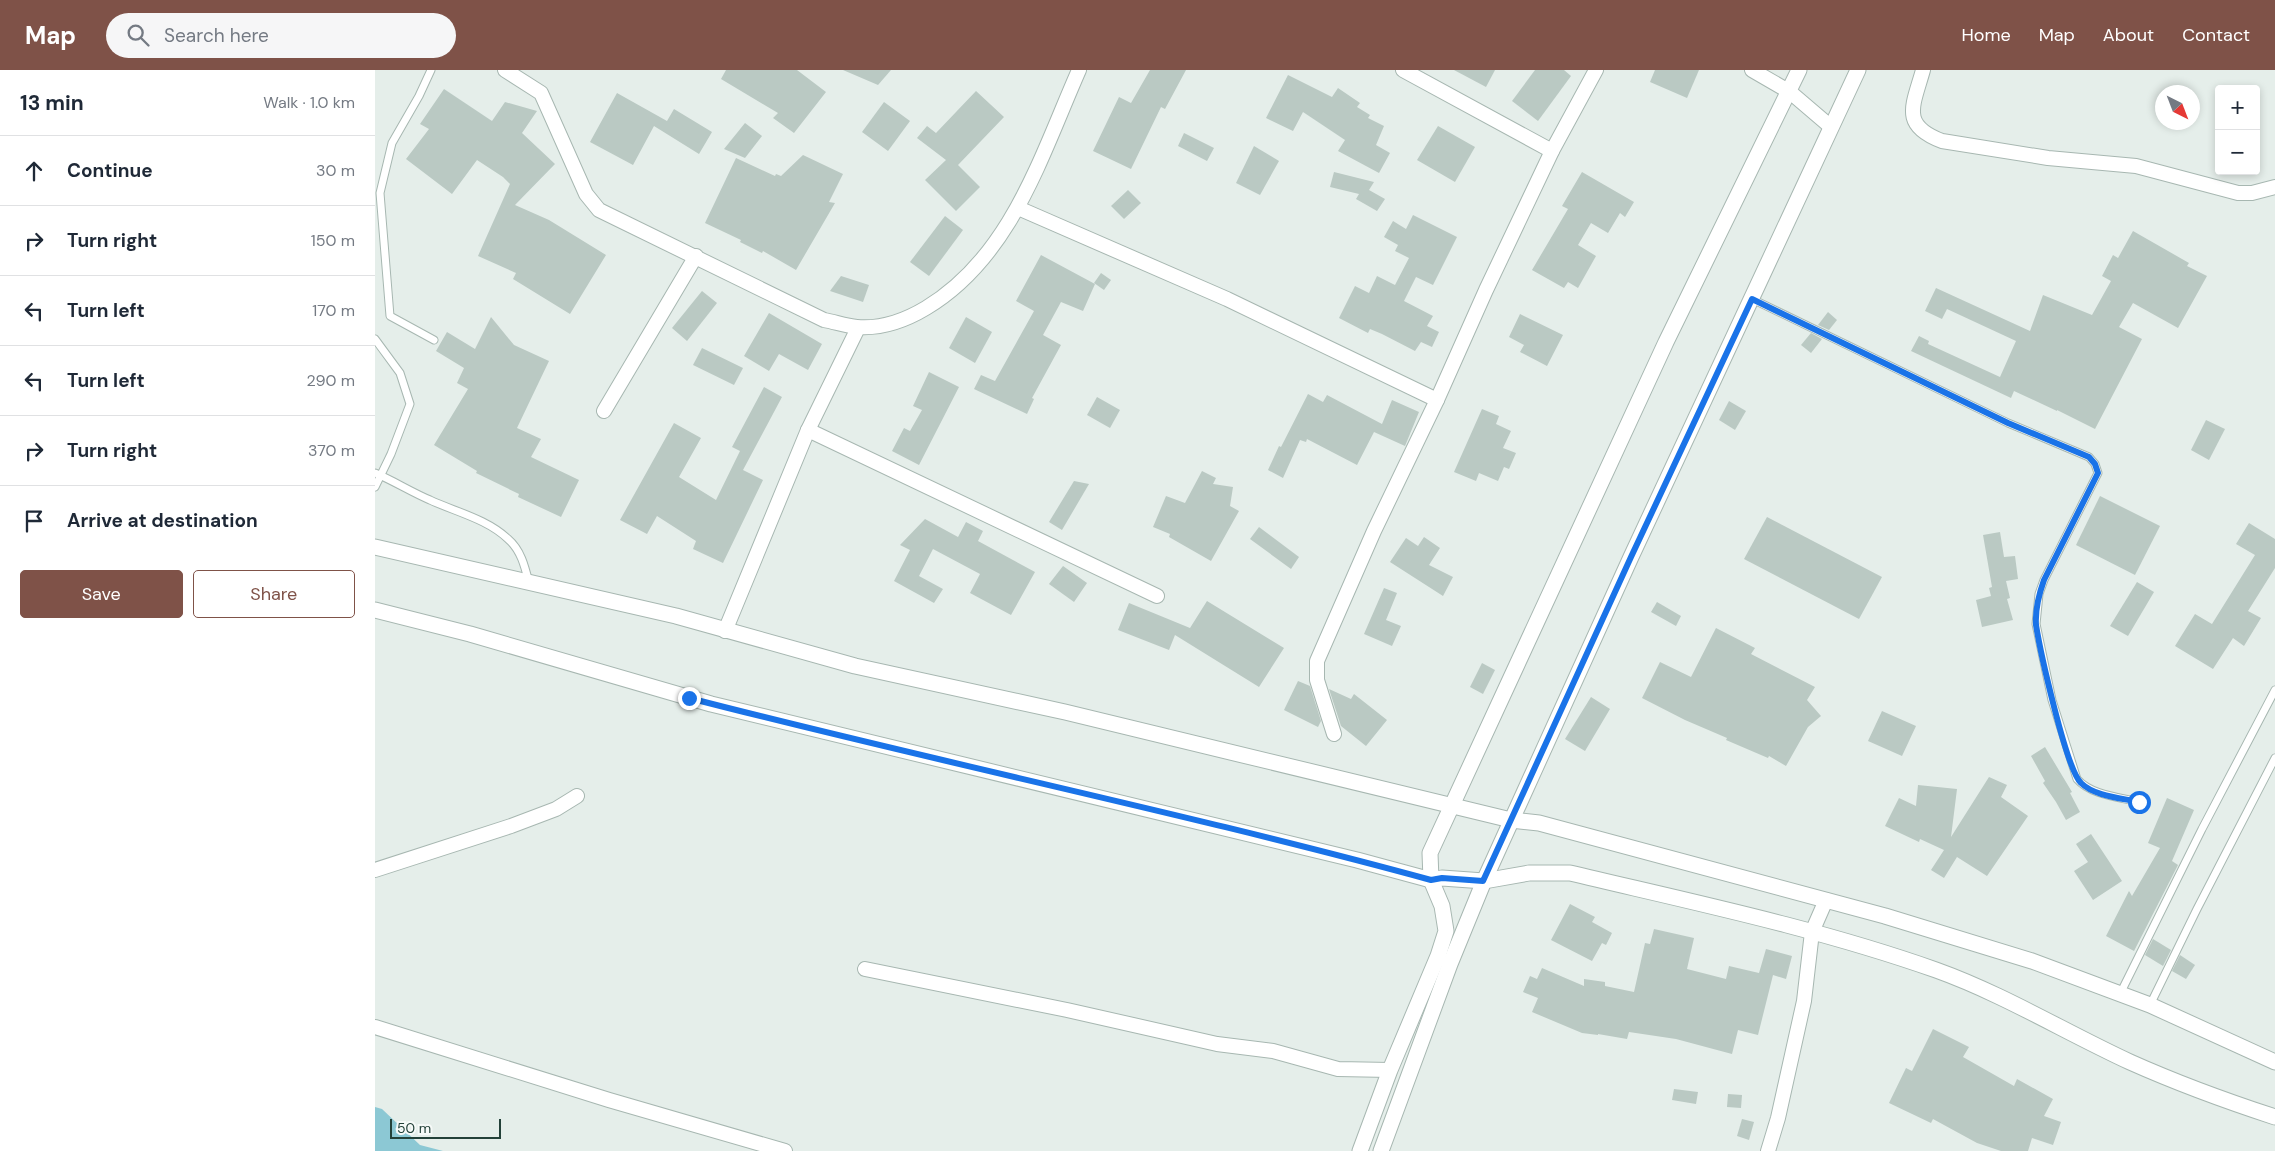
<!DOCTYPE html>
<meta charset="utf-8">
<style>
body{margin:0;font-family:"DM Sans",sans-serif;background:#f6f6f7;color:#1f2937}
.controls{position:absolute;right:15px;top:15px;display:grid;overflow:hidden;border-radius:5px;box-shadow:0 2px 8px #0003}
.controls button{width:45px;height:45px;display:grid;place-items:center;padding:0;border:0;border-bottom:1px solid #e0e1e3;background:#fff;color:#1f2937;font:25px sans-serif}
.compass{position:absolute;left:1780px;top:15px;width:45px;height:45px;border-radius:50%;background:#fff;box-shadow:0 2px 8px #0003;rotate:138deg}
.scale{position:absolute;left:15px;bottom:12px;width:111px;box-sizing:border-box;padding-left:5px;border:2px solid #234139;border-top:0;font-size:14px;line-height:18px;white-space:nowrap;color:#234139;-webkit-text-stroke:4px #f6faf8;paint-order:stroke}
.stop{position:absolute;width:15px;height:15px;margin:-11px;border:4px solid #1a73e8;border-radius:50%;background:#fff}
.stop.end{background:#1a73e8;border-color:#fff;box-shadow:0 1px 5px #0008}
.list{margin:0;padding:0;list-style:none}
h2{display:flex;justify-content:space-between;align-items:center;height:65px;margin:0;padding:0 20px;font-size:21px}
h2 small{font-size:16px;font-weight:400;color:#747a83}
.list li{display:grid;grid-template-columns:32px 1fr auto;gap:15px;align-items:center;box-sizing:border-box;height:70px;padding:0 20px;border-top:1px solid #e0e1e3}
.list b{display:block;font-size:19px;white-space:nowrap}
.list em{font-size:16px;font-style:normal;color:#747a83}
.actions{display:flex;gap:10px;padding:15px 20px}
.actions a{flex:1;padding:11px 0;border:1px solid #7f5248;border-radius:5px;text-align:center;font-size:18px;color:#7f5248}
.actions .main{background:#7f5248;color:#fff}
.icon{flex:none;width:28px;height:28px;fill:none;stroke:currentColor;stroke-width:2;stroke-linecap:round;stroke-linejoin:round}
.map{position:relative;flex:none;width:1900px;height:1081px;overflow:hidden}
header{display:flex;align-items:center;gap:30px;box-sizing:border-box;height:70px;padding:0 25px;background:#7f5248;color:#fff}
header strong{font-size:24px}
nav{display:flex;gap:28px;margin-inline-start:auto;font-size:18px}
.search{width:350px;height:45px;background:#f6f6f7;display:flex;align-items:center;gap:12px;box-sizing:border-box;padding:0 18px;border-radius:28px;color:#747a83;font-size:19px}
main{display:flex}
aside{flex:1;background:#fff}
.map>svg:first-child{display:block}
.water{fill:#8cc8d4}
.building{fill:#bac9c3}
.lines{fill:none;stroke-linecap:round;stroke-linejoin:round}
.service-casing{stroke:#a7b7b1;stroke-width:9}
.minor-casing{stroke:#a7b7b1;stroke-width:16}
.tertiary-casing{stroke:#a7b7b1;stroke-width:17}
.service{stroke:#fff;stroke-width:7}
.minor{stroke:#fff;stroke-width:14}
.tertiary{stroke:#fff;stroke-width:15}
.route{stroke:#1a73e8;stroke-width:6}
</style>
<header>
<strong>Map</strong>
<div class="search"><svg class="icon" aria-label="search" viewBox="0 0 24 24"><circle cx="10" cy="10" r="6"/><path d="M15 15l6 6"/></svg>Search here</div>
<nav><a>Home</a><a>Map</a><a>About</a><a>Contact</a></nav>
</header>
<main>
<aside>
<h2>13 min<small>Walk · 1.0 km</small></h2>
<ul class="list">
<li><svg class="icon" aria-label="ahead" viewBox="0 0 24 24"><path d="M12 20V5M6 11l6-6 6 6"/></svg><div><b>Continue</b></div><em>30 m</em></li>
<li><svg class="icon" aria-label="right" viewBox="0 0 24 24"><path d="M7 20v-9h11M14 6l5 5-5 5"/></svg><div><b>Turn right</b></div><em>150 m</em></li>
<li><svg class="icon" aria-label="left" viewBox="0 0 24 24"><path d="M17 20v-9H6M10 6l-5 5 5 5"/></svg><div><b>Turn left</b></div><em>170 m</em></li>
<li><svg class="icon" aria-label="left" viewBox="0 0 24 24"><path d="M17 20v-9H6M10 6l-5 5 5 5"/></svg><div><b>Turn left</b></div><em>290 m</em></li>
<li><svg class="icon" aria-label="right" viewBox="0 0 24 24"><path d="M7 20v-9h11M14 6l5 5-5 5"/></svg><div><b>Turn right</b></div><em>370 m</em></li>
<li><svg class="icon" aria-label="arrive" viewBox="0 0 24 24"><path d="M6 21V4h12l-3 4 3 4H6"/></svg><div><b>Arrive at destination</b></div></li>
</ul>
<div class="actions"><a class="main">Save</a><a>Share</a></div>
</aside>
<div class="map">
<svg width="1900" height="1081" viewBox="0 0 1900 1081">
<rect width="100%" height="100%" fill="#e5eeea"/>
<path class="water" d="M 0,1037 L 7,1039 L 45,1075 L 68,1081 L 0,1081 Z"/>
<g class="building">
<path d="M 351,0 L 422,0 L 451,22 L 419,63 L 398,48 L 403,43 L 346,9 Z"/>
<path d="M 468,0 L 516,0 L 503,15 Z"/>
<path d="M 775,0 L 811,0 L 790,39 L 786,37 L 756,99 L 718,81 L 744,27 L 756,33 Z"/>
<path d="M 1079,0 L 1120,0 L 1111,17 Z"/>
<path d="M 1160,0 L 1189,0 L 1196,6 L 1163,51 L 1137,31 Z"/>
<path d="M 1280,0 L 1324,0 L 1312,28 L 1275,12 Z"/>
<path d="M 913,5 L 957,27 L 963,18 L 985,33 L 982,37 L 995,45 L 993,48 L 1009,56 L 1001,75 L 1015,83 L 1004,103 L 963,81 L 970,70 L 928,42 L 918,61 L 891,48 Z"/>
<path d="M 69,19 L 117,51 L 130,32 L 162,41 L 147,63 L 180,94 L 140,135 L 174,150 L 231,185 L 195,244 L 138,209 L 141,203 L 103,186 L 135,114 L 128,107 L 102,90 L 77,124 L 31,89 L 54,59 L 45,54 Z"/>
<path d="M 601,21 L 629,47 L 583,95 L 605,117 L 581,141 L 550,110 L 571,90 L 542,68 L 552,56 L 561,63 Z"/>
<path d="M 242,23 L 292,51 L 299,39 L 337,62 L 324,84 L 279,56 L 258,95 L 215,72 Z"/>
<path d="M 509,32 L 535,51 L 513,81 L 487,62 Z"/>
<path d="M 370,53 L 387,66 L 370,88 L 349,79 Z"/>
<path d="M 1063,56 L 1100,77 L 1080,112 L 1042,90 Z"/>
<path d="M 809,63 L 839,78 L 832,91 L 803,76 Z"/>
<path d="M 879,76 L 904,91 L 885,125 L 861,113 Z"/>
<path d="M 428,85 L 468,104 L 454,132 L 460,133 L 421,200 L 388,181 L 387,183 L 365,172 L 366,170 L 330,153 L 361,88 L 400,106 L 401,104 L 406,106 Z"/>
<path d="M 959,102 L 999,112 L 994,120 L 1010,129 L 1002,141 L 981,129 L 984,124 L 955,117 Z"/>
<path d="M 1207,102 L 1259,132 L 1250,147 L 1245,143 L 1233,163 L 1216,153 L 1203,175 L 1221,186 L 1203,218 L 1193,212 L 1189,218 L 1157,200 L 1193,139 L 1187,136 Z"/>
<path d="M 753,120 L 766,133 L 749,149 L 736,136 Z"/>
<path d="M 1038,145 L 1082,167 L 1058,215 L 1041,207 L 1029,231 L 1058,246 L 1052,256 L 1064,262 L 1057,277 L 1046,272 L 1040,281 L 1007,264 L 995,259 L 993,263 L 964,248 L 980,216 L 994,223 L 1002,206 L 1020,215 L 1034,188 L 1020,181 L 1023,175 L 1009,167 L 1018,151 L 1031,159 Z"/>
<path d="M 570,146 L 588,160 L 554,206 L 535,192 Z"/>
<path d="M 1758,161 L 1814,193 L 1812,196 L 1832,206 L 1803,258 L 1758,233 L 1744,257 L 1767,269 L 1720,359 L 1682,340 L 1682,341 L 1639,321 L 1636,328 L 1536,281 L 1544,266 L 1554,271 L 1553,274 L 1625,307 L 1641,271 L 1572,239 L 1567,249 L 1550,241 L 1561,218 L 1655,261 L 1668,225 L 1717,245 L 1736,211 L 1727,206 L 1738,185 L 1743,188 Z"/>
<path d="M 666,185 L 720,214 L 708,241 L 686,232 L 668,265 L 686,275 L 657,328 L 659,329 L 652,344 L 599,319 L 606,305 L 620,311 L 659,241 L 641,231 Z"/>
<path d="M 726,203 L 736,210 L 729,220 L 719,213 Z"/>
<path d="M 466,206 L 494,215 L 488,232 L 455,221 Z"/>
<path d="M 327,221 L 342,233 L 312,271 L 297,258 Z"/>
<path d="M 1453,242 L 1462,250 L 1454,260 L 1443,255 Z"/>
<path d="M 394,243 L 447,274 L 433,300 L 404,284 L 394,301 L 369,286 Z"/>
<path d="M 1145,244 L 1188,265 L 1172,296 L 1145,282 L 1149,275 L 1134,267 Z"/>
<path d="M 116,247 L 139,275 L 174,291 L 142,358 L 166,369 L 156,387 L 204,410 L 186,447 L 143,427 L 144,424 L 101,403 L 102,401 L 59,375 L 93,319 L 82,313 L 89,298 L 61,281 L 72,262 L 100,279 Z"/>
<path d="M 591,247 L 617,262 L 600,293 L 574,278 Z"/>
<path d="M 1436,263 L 1447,269 L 1436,283 L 1426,275 Z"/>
<path d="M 327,278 L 368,298 L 359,315 L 318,295 Z"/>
<path d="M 554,302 L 584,317 L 544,395 L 517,381 L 529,358 L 535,361 L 547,340 L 538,336 Z"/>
<path d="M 389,317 L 407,327 L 368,400 L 388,410 L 348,493 L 318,479 L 321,471 L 282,446 L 272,464 L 245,450 L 299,353 L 326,368 L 304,407 L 341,430 L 365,381 L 357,377 Z"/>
<path d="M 933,324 L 948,332 L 952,325 L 1007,354 L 1017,330 L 1044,342 L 1030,376 L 999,362 L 982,395 L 932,369 L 931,372 L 925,370 L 908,408 L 893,400 L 904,376 L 906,377 Z"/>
<path d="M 722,327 L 745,340 L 735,358 L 712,345 Z"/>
<path d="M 1354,331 L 1371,341 L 1360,360 L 1344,350 Z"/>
<path d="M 1107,339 L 1124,346 L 1121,354 L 1136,361 L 1128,378 L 1141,383 L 1134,399 L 1129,397 L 1123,411 L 1104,403 L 1101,411 L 1079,402 Z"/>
<path d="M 1831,350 L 1850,359 L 1834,390 L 1816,380 Z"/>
<path d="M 827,401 L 841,408 L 838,414 L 858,417 L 855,436 L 864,441 L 836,491 L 794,467 L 795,464 L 778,457 L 791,426 L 810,433 Z"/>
<path d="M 699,411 L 714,414 L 687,460 L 674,452 Z"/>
<path d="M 1725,426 L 1785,456 L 1760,505 L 1701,475 Z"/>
<path d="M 1392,447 L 1507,507 L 1484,549 L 1369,489 Z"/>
<path d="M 550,449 L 583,467 L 591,452 L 608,461 L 603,471 L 660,502 L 636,545 L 595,523 L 605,504 L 558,479 L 544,506 L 568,519 L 559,533 L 519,511 L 535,480 L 525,475 Z"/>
<path d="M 1874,453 L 1900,469 L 1900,498 L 1873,541 L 1886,548 L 1869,576 L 1858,568 L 1838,599 L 1800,576 L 1820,544 L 1837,554 L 1880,485 L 1861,474 Z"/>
<path d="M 884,457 L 924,487 L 916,499 L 875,469 Z"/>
<path d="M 1625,462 L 1629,487 L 1640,486 L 1643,509 L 1631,511 L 1635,528 L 1632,529 L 1638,550 L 1607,557 L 1601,530 L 1616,526 L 1614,518 L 1617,517 L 1608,465 Z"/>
<path d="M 1049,467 L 1065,478 L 1054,495 L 1078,507 L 1068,526 L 1015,492 L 1031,468 L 1043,476 Z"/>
<path d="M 688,496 L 712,513 L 699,532 L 674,514 Z"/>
<path d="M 1762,512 L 1779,522 L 1753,566 L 1735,556 Z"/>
<path d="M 1009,518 L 1022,523 L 1011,550 L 1026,556 L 1017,576 L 989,564 Z"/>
<path d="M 832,531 L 909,578 L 884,617 L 800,565 L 794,580 L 743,560 L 754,533 L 815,558 Z"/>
<path d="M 1282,532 L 1306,546 L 1301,556 L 1276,542 Z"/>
<path d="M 1341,558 L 1380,578 L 1376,584 L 1440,617 L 1432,630 L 1446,646 L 1433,657 L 1411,696 L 1394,686 L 1393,688 L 1351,670 L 1352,668 L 1310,650 L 1267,628 L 1285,592 L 1316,607 Z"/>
<path d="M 1107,593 L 1120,600 L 1108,624 L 1095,617 Z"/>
<path d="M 923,611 L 935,616 L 946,651 L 943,657 L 909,640 Z"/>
<path d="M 954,619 L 976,629 L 979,624 L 1012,650 L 991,676 L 966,656 Z"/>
<path d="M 1216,627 L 1235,639 L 1210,681 L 1190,669 Z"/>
<path d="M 1507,641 L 1541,656 L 1527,686 L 1493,671 Z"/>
<path d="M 1670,677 L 1697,722 L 1695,723 L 1705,742 L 1691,750 L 1681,732 L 1668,713 L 1670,711 L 1656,686 Z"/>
<path d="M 1614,707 L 1632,715 L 1626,727 L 1653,746 L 1612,806 L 1582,787 L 1569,808 L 1556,800 L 1569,780 L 1545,769 L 1544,772 L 1510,756 L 1524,728 L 1541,736 L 1543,715 L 1582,719 L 1576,767 Z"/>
<path d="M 1792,728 L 1819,740 L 1797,791 L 1803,795 L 1759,881 L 1731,866 L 1754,821 L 1757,826 L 1785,778 L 1773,773 Z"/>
<path d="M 1716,764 L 1747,811 L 1718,830 L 1699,801 L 1713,792 L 1701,774 Z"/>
<path d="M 1195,834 L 1220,847 L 1217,852 L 1237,863 L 1231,875 L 1227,873 L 1217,891 L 1176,870 Z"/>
<path d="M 1279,859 L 1319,868 L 1312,899 L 1351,909 L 1354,896 L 1384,903 L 1391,879 L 1417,886 L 1411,909 L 1398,905 L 1383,965 L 1363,960 L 1357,984 L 1301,969 L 1254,962 L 1252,969 L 1223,964 L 1223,965 L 1207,963 L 1157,942 L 1163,928 L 1148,922 L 1155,906 L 1162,909 L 1167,898 L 1209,916 L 1209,909 L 1230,912 L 1230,916 L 1259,922 L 1270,873 L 1275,874 Z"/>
<path d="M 1778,869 L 1796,880 L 1788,896 L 1770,885 Z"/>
<path d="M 1805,885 L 1820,895 L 1811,909 L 1797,901 Z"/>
<path d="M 1558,959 L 1594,977 L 1588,987 L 1639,1016 L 1642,1009 L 1678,1029 L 1669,1046 L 1686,1052 L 1678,1075 L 1657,1068 L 1653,1081 L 1626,1081 L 1602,1073 L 1558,1049 L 1556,1053 L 1514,1033 L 1531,998 L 1537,1001 Z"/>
<path d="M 1299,1019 L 1323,1022 L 1321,1034 L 1297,1030 Z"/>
<path d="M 1353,1024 L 1367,1025 L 1366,1038 L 1352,1037 Z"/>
<path d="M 1367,1049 L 1379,1052 L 1374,1070 L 1362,1066 Z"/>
</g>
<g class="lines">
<g class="service-casing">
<g id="service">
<path d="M 56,0 L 44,26 L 17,73 L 5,123 L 15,246 L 59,270"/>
<path d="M 1377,229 L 1633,353 L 1714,387 L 1720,394 L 1723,403 L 1669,510 L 1664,524 L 1661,554 L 1677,630 L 1702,709 C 1716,725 1743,727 1764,732"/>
<path d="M 0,269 L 25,303 L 35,334 L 16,384 L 0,417"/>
<path d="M 0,403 C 19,411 36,422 55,430 C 81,442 112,449 133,469 C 146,480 150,497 154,513"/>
<path d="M 1745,924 L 1827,759 L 1900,620"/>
<path d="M 1775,935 L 1822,839 L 1900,688"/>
</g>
</g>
<g class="minor-casing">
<g id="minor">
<path d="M 130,0 L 166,23 L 211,124 L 224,140 L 449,250 C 460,252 471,256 482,257 C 506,259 531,250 551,238 C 636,187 666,86 704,0"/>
<path d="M 1028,0 L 1177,81"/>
<path d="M 1377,0 L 1415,22 L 1456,57"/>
<path d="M 1548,0 C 1538,36 1525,55 1567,71 L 1673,88 L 1761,96 L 1863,123 L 1877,123 L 1900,117"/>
<path d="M 643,138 L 852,229 L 1062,330"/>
<path d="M 229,341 L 321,186"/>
<path d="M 433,360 L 782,526"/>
<path d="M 350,561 L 433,360 L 483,258"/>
<path d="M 959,664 L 942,610 L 942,591 L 999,461 L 1062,330 L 1111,220 L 1177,81 L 1221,0"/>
<path d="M 0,800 L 136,756 L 181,739 L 202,726"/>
<path d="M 490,899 L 692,940 L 842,974 L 898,981 L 963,999 L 1015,1000"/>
<path d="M 0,957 L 234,1030 L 410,1081"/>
<path d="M 1393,1081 L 1403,1048 L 1429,931 L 1437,862 L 1451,830"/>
</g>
</g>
<g class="tertiary-casing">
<g id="tertiary">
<path d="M 0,477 L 301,546 L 480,596 L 690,642 L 1136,750 L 1164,753 L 1510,846 L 1657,891 L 1775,935 L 1900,992"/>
<path d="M 0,540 L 95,564 L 336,634 L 982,790 L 1056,810 L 1067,808 L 1109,811 L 1154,803 L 1195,803 C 1317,832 1442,858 1561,900 C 1628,924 1690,962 1755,992 C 1802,1013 1851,1031 1900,1047"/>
<path d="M 985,1081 L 1015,1000 L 1063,886 L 1071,861 L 1067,836 L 1056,810 L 1055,783 L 1291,272 L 1424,0"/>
<path d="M 1006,1081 L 1075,894 L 1109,811 L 1256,487 L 1483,0"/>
</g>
</g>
<use href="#service" class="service"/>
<use href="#minor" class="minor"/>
<use href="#tertiary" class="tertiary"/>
</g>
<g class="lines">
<path class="route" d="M 314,628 C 561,692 811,743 1056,810 L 1067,808 L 1108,811 L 1256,487 L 1377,229 L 1633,353 L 1714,387 L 1720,394 L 1723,403 L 1669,510 C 1664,524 1660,540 1661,555 C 1665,580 1691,699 1706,713 C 1719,726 1746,728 1764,732"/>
</g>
</svg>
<div class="controls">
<button>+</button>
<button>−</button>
</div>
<svg class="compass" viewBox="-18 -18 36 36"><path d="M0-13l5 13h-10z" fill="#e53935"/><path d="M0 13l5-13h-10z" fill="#747a83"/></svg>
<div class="scale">50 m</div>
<div class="stop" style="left:1764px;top:732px"></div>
<div class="stop end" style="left:314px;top:628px"></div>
</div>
</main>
